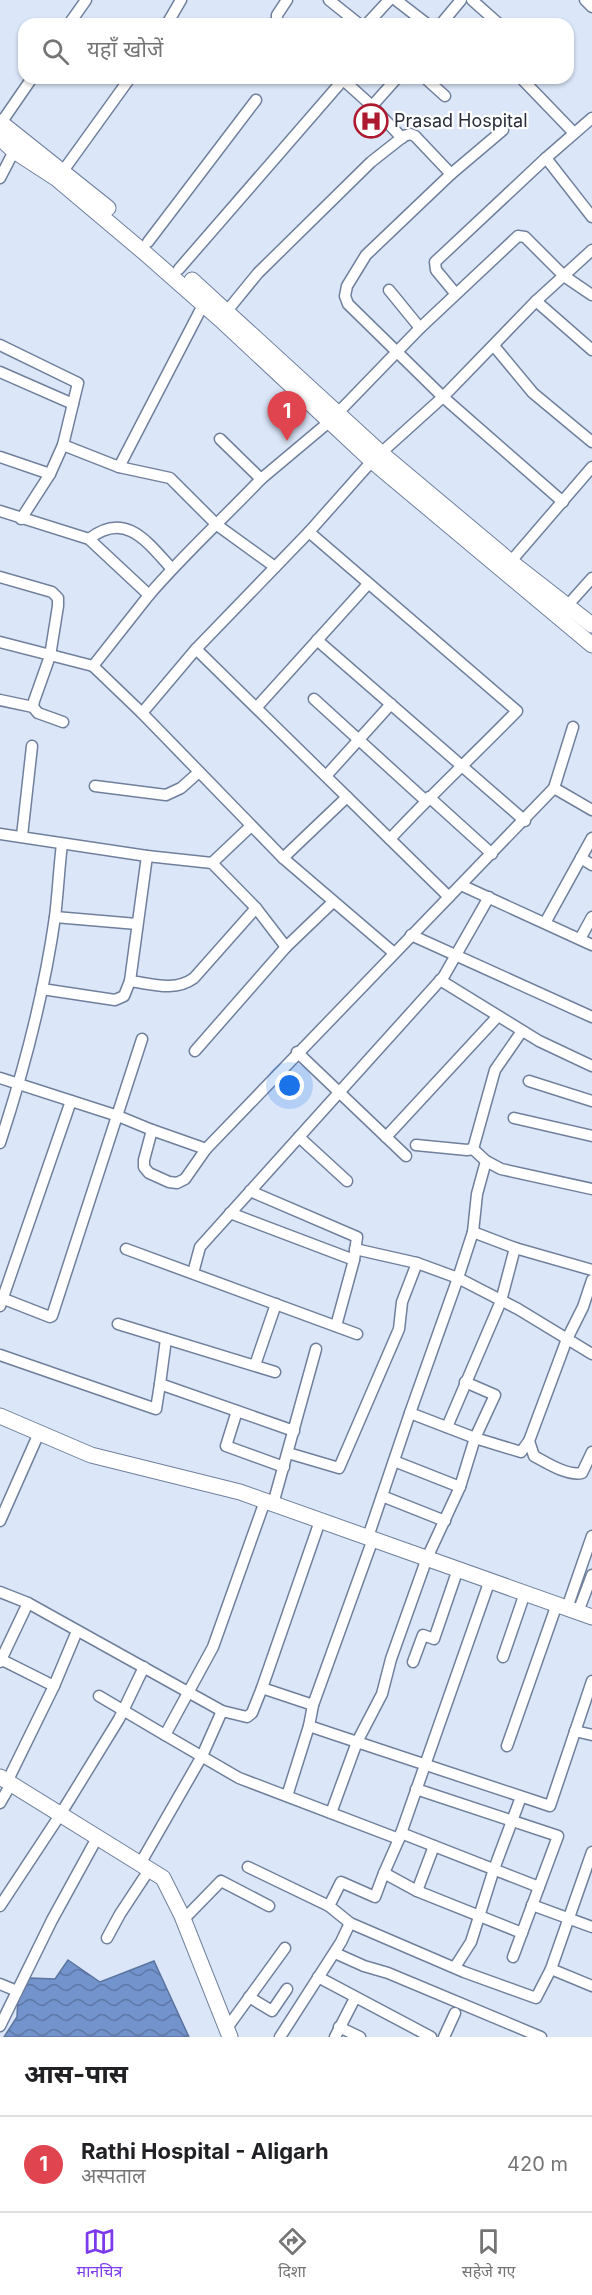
<!DOCTYPE html>
<html lang="hi">
<meta charset="utf-8">
<style>
body{margin:0;font-family:Inter,"Noto Sans Devanagari",sans-serif;background:#f2f2f2;color:#202124}
.you{position:absolute;left:290px;top:1086px;width:21px;height:21px;margin:-15px;border:4px solid #fff;border-radius:50%;background:#1a73e8;box-shadow:0 0 0 9px #1a73e833}
.badge{display:grid;place-items:center;width:39px;height:39px;border-radius:50%;background:#7c3aed;color:#fff;font-size:20px;font-weight:700}
.pin{position:absolute;translate:-50% -50px;filter:drop-shadow(0 2px 3px #0008)}
.pin::after{content:'';position:absolute;top:32px;width:21px;height:18px;background:inherit;clip-path:polygon(0 0,100% 0,50% 100%)}
.list{margin:0;padding:0;list-style:none}
h2{display:flex;justify-content:space-between;align-items:center;height:78px;margin:0;padding:0 24px;font-size:26px}
h2 small{font-size:20px;font-weight:400;color:#757577}
.list li{display:grid;grid-template-columns:39px 1fr auto;gap:18px;align-items:center;box-sizing:border-box;height:96px;padding:0 24px;border-top:2px solid #e0e0e0}
.list b{display:block;font-size:22px;white-space:nowrap}
.list p{margin:0;font-size:20px;white-space:nowrap;color:#757577}
.list em{font-size:20px;font-style:normal;color:#757577}
.icon{flex:none;width:33px;height:33px;fill:none;stroke:currentColor;stroke-width:2;stroke-linecap:round;stroke-linejoin:round}
.map{position:relative;flex:none;width:592px;height:2037px;overflow:hidden}
.search{position:absolute;background:#fff;box-shadow:0 2px 4px #0004;left:18px;right:18px;top:18px;height:66px;display:flex;align-items:center;gap:15px;box-sizing:border-box;padding:0 21px;border-radius:18px;color:#757577;font-size:22px}
.sheet{height:174px;background:#fff}
nav{display:flex;justify-content:space-around;align-items:center;box-sizing:border-box;height:84px;border-top:2px solid #e0e0e0;background:#fff;font-size:16px;color:#757577}
nav a{display:grid;justify-items:center;gap:3px}
nav .on{color:#7c3aed}
.map>svg:first-child{display:block}
.water{fill:url(#water-waves);stroke:#5b749f;stroke-width:1.5}
.lines{fill:none;stroke-linecap:round;stroke-linejoin:round}
.street-casing{stroke:#70809c;stroke-width:13}
.secondary-casing{stroke:#70809c;stroke-width:17}
.street{stroke:#fff;stroke-width:10}
.secondary{stroke:#fff;stroke-width:15}
.labels{text-anchor:middle;stroke-width:4.5;stroke-linejoin:round;paint-order:stroke}
.poi-label{font-size:18px;fill:#252c38;stroke:#fff;text-anchor:start}
</style>
<div class="map">
<svg width="592" height="2037" viewBox="0 0 592 2037">
<defs>
<pattern id="water-waves" width="16" height="10" patternUnits="userSpaceOnUse" patternTransform="scale(1.5)"><rect width="16" height="10" fill="#7293cb"/><path d="M0 5q4-4 8 0t8 0" fill="none" stroke="#5d78a6"/></pattern>
</defs>
<rect width="100%" height="100%" fill="#dbe6f9"/>
<path class="water" d="M 68,1960 L 100,1982 L 154,1961 L 189,2037 L 4,2037 L 17,2017 L 18,1995 L 30,1978 L 55,1979 Z"/>
<g class="lines">
<g class="street-casing">
<g id="street">
<path d="M 329,0 L 359,24"/>
<path d="M 396,0 L 427,24"/>
<path d="M 472,0 L 499,24"/>
<path d="M 585,0 L 592,7"/>
<path d="M 69,24 L 86,0"/>
<path d="M 167,24 L 181,0"/>
<path d="M 277,24 L 277,15 L 287,0"/>
<path d="M 367,24 L 389,0"/>
<path d="M 441,24 L 461,0"/>
<path d="M 341,78 L 372,106 L 402,138"/>
<path d="M 425,78 L 445,96"/>
<path d="M 521,78 L 574,133"/>
<path d="M 372,106 L 397,78"/>
<path d="M 1,123 L 32,78"/>
<path d="M 503,130 L 451,174 L 366,255 L 347,286 L 345,296 L 348,304 L 443,397 L 536,301 L 592,350"/>
<path d="M 546,158 L 592,217"/>
<path d="M 63,171 L 130,78"/>
<path d="M 0,178 L 14,151"/>
<path d="M 148,242 L 256,100"/>
<path d="M 179,269 L 343,80"/>
<path d="M 389,290 L 420,328"/>
<path d="M 455,293 L 436,270 L 435,262 L 546,158 L 592,118"/>
<path d="M 536,301 L 592,250"/>
<path d="M 227,311 L 258,273 L 371,162 L 404,136 L 410,134 L 415,136 L 451,174"/>
<path d="M 0,345 L 78,383 L 63,445"/>
<path d="M 494,346 L 533,393 L 592,442"/>
<path d="M 0,372 L 73,404"/>
<path d="M 0,457 L 50,474"/>
<path d="M 119,467 L 203,305"/>
<path d="M 261,479 L 329,422 L 420,328 L 518,236 L 525,237 L 564,276 L 592,295"/>
<path d="M 0,511 L 89,539 L 149,595 L 93,666"/>
<path d="M 21,519 L 50,474 L 63,445 L 119,467 L 170,478 L 217,525 L 275,567"/>
<path d="M 309,532 L 517,711 C 475,754 431,795 390,839"/>
<path d="M 89,539 C 126,510 148,543 172,569"/>
<path d="M 506,567 L 592,467"/>
<path d="M 0,577 L 52,592 L 58,598 L 58,606 L 50,656 L 34,701 L 33,707 L 38,713 L 63,722"/>
<path d="M 149,595 C 184,554 224,518 261,479 L 220,439"/>
<path d="M 567,606 L 592,578"/>
<path d="M 317,640 L 525,821"/>
<path d="M 0,642 L 93,666 L 142,713 L 283,858 L 394,953"/>
<path d="M 196,649 L 449,897"/>
<path d="M 314,699 L 426,801"/>
<path d="M 0,700 L 33,707"/>
<path d="M 257,707 L 368,584"/>
<path d="M 142,713 L 196,649 L 309,532 L 372,461 L 443,397 L 563,502"/>
<path d="M 326,776 L 391,704"/>
<path d="M 95,786 L 166,795 L 181,788 L 199,772"/>
<path d="M 554,788 L 592,810"/>
<path d="M 429,797 L 492,854"/>
<path d="M 0,834 L 147,856 L 212,863 L 256,908 L 286,947 L 333,902"/>
<path d="M 22,836 L 32,746"/>
<path d="M 283,858 L 347,797"/>
<path d="M 581,858 L 592,865"/>
<path d="M 212,863 L 251,826"/>
<path d="M 461,885 L 592,945"/>
<path d="M 55,917 L 137,924"/>
<path d="M 545,923 L 592,838"/>
<path d="M 411,935 L 592,1017"/>
<path d="M 580,939 L 592,917"/>
<path d="M 440,980 L 539,1041 L 592,1066"/>
<path d="M 130,981 C 152,984 175,992 194,978 L 256,908"/>
<path d="M 42,989 L 115,1000 L 124,996 L 130,981 L 147,856"/>
<path d="M 195,1051 L 286,947"/>
<path d="M 297,1052 L 406,1156"/>
<path d="M 0,1078 L 118,1116 L 152,1130 L 144,1160 L 144,1167 L 149,1173 L 169,1182 L 177,1183 L 185,1179 L 206,1149 L 554,788 L 573,727"/>
<path d="M 529,1081 L 592,1101"/>
<path d="M 514,1118 L 592,1136"/>
<path d="M 152,1130 L 206,1149"/>
<path d="M 299,1137 L 347,1181"/>
<path d="M 386,1137 L 498,1016"/>
<path d="M 0,1143 C 24,1070 44,994 55,917 C 58,893 59,868 62,844"/>
<path d="M 416,1145 L 467,1150 L 473,1149"/>
<path d="M 473,1149 L 495,1070 L 522,1031"/>
<path d="M 473,1149 L 486,1161 L 501,1169 L 592,1189"/>
<path d="M 230,1213 L 354,1260 L 357,1237 L 250,1191"/>
<path d="M 473,1232 L 477,1194 L 486,1161"/>
<path d="M 126,1249 L 357,1334"/>
<path d="M 355,1249 L 417,1263 L 458,1278 L 473,1232 L 515,1248 L 592,1270"/>
<path d="M 193,1273 L 200,1247 L 444,976 L 489,897"/>
<path d="M 4,1299 L 50,1317 L 52,1316 L 142,1039"/>
<path d="M 0,1306 L 71,1101"/>
<path d="M 118,1324 L 275,1372"/>
<path d="M 336,1326 L 354,1260"/>
<path d="M 0,1355 L 156,1409 L 160,1384 L 294,1431"/>
<path d="M 255,1365 L 276,1304"/>
<path d="M 465,1382 L 495,1395 L 475,1438 L 410,1413 L 458,1278 L 518,1309 L 592,1354"/>
<path d="M 160,1384 L 166,1339"/>
<path d="M 237,1411 L 226,1446 L 284,1467"/>
<path d="M 447,1427 L 501,1301 L 515,1248"/>
<path d="M 529,1441 L 567,1339 L 583,1307 L 592,1280"/>
<path d="M 288,1453 L 339,1468 L 399,1329 L 402,1302 L 417,1263"/>
<path d="M 460,1487 L 475,1438 L 521,1452 L 529,1441 L 534,1456 C 547,1463 567,1476 582,1473 L 592,1452"/>
<path d="M 382,1496 L 445,1521"/>
<path d="M 265,1501 L 213,1647 L 165,1735 L 239,1778 L 399,1839 L 490,1580"/>
<path d="M 273,1504 L 316,1349"/>
<path d="M 0,1521 L 39,1433"/>
<path d="M 320,1521 L 262,1688 L 313,1705 L 373,1539"/>
<path d="M 368,1537 L 410,1413"/>
<path d="M 0,1592 L 28,1603 L 222,1711 L 247,1717 L 252,1713 L 262,1688"/>
<path d="M 567,1608 L 592,1536"/>
<path d="M 578,1612 L 592,1575"/>
<path d="M 503,1657 L 525,1593"/>
<path d="M 0,1659 L 54,1686 L 7,1782"/>
<path d="M 0,1662 L 28,1603"/>
<path d="M 413,1662 L 423,1635 L 434,1639 L 458,1569"/>
<path d="M 54,1686 L 77,1631"/>
<path d="M 99,1696 L 165,1735"/>
<path d="M 309,1726 L 357,1742 L 382,1694 L 391,1659 L 427,1558 L 460,1487 L 394,1461"/>
<path d="M 575,1731 L 592,1735"/>
<path d="M 507,1746 L 557,1604"/>
<path d="M 416,1789 L 558,1836 L 513,1957"/>
<path d="M 287,1796 L 309,1726 L 313,1705"/>
<path d="M 0,1803 L 11,1784"/>
<path d="M 331,1813 L 357,1742 L 550,1806 L 592,1681"/>
<path d="M 401,1833 L 539,1887"/>
<path d="M 140,1864 L 202,1756 L 222,1711"/>
<path d="M 248,1867 L 329,1906"/>
<path d="M 384,1873 L 399,1839"/>
<path d="M 417,1891 L 434,1846"/>
<path d="M 532,1905 L 592,1927"/>
<path d="M 0,1906 L 60,1815 L 119,1719 L 144,1667"/>
<path d="M 184,1919 L 221,1881 L 269,1906"/>
<path d="M 522,1933 L 417,1891 L 384,1873 L 375,1897 L 341,1882 L 329,1906 L 350,1923 L 464,1972 L 536,1998 L 551,1969 L 592,1852"/>
<path d="M 107,1938 L 120,1914 L 149,1870"/>
<path d="M 335,1953 L 364,1966 L 388,1973 L 541,2037"/>
<path d="M 455,1967 L 471,1942 L 494,1869 L 521,1797"/>
<path d="M 551,1969 L 592,1986"/>
<path d="M 318,1977 L 431,2037"/>
<path d="M 0,1984 L 17,1991"/>
<path d="M 249,1997 L 272,2011 L 287,1989"/>
<path d="M 0,2026 L 52,1920 L 97,1838"/>
<path d="M 339,2027 L 360,2037"/>
<path d="M 227,2028 L 285,1948"/>
<path d="M 280,2037 L 341,1942 L 350,1923"/>
<path d="M 335,2037 L 355,1998"/>
<path d="M 444,2037 L 455,2013"/>
</g>
</g>
<g class="secondary-casing">
<g id="secondary">
<path d="M 0,122 L 108,208"/>
<path d="M 0,138 L 14,151 L 57,179 L 146,254 L 221,320 L 372,461 L 592,645"/>
<path d="M 192,280 L 381,453 L 511,562 L 592,625"/>
<path d="M 0,1416 L 91,1455 L 240,1492 L 592,1617"/>
<path d="M 0,1777 L 163,1878 L 182,1916 L 230,2037"/>
</g>
</g>
<use href="#street" class="street"/>
<use href="#secondary" class="secondary"/>
</g>
<defs>
<g id="hospital-ring" transform="scale(1.725)"><circle r="9.5" fill="#fff" stroke="#ad192e" stroke-width="1.5"/><path d="M-5-5h3v3.5h4V-5h3V5h-3V1.5h-4V5h-3Z" fill="#ad192e"/></g>
</defs>
<g fill-rule="evenodd">
<use href="#hospital-ring" x="371" y="121"/>
</g>
<g class="labels">
<g class="poi-label">
<text x="394" y="127">Prasad Hospital</text>
</g>
</g>
</svg>
<div class="you"></div>
<div class="pin badge" style="left:287px;top:441px;background:#e0444e">1</div>
<div class="search"><svg class="icon" aria-label="search" viewBox="0 0 24 24"><circle cx="10" cy="10" r="6"/><path d="M15 15l6 6"/></svg>यहाँ खोजें</div>
</div>
<section class="sheet">
<h2>आस-पास<small></small></h2>
<ul class="list">
<li><span class="badge" style="background:#e0444e">1</span><div><b>Rathi Hospital - Aligarh</b><p>अस्पताल</p></div><em>420 m</em></li>
</ul>
</section>
<nav>
<a class="on"><svg class="icon" aria-label="map" viewBox="0 0 24 24"><path d="M3 6l6-2 6 2 6-2v14l-6 2-6-2-6 2zM9 4v14M15 6v14"/></svg>मानचित्र</a>
<a><svg class="icon" aria-label="directions" viewBox="0 0 24 24"><path d="M12 3l9 9-9 9-9-9zM9 14v-3h6M13 9l2 2-2 2"/></svg>दिशा</a>
<a><svg class="icon" aria-label="saved" viewBox="0 0 24 24"><path d="M7 4h10v16l-5-4-5 4z"/></svg>सहेजे गए</a>
</nav>
